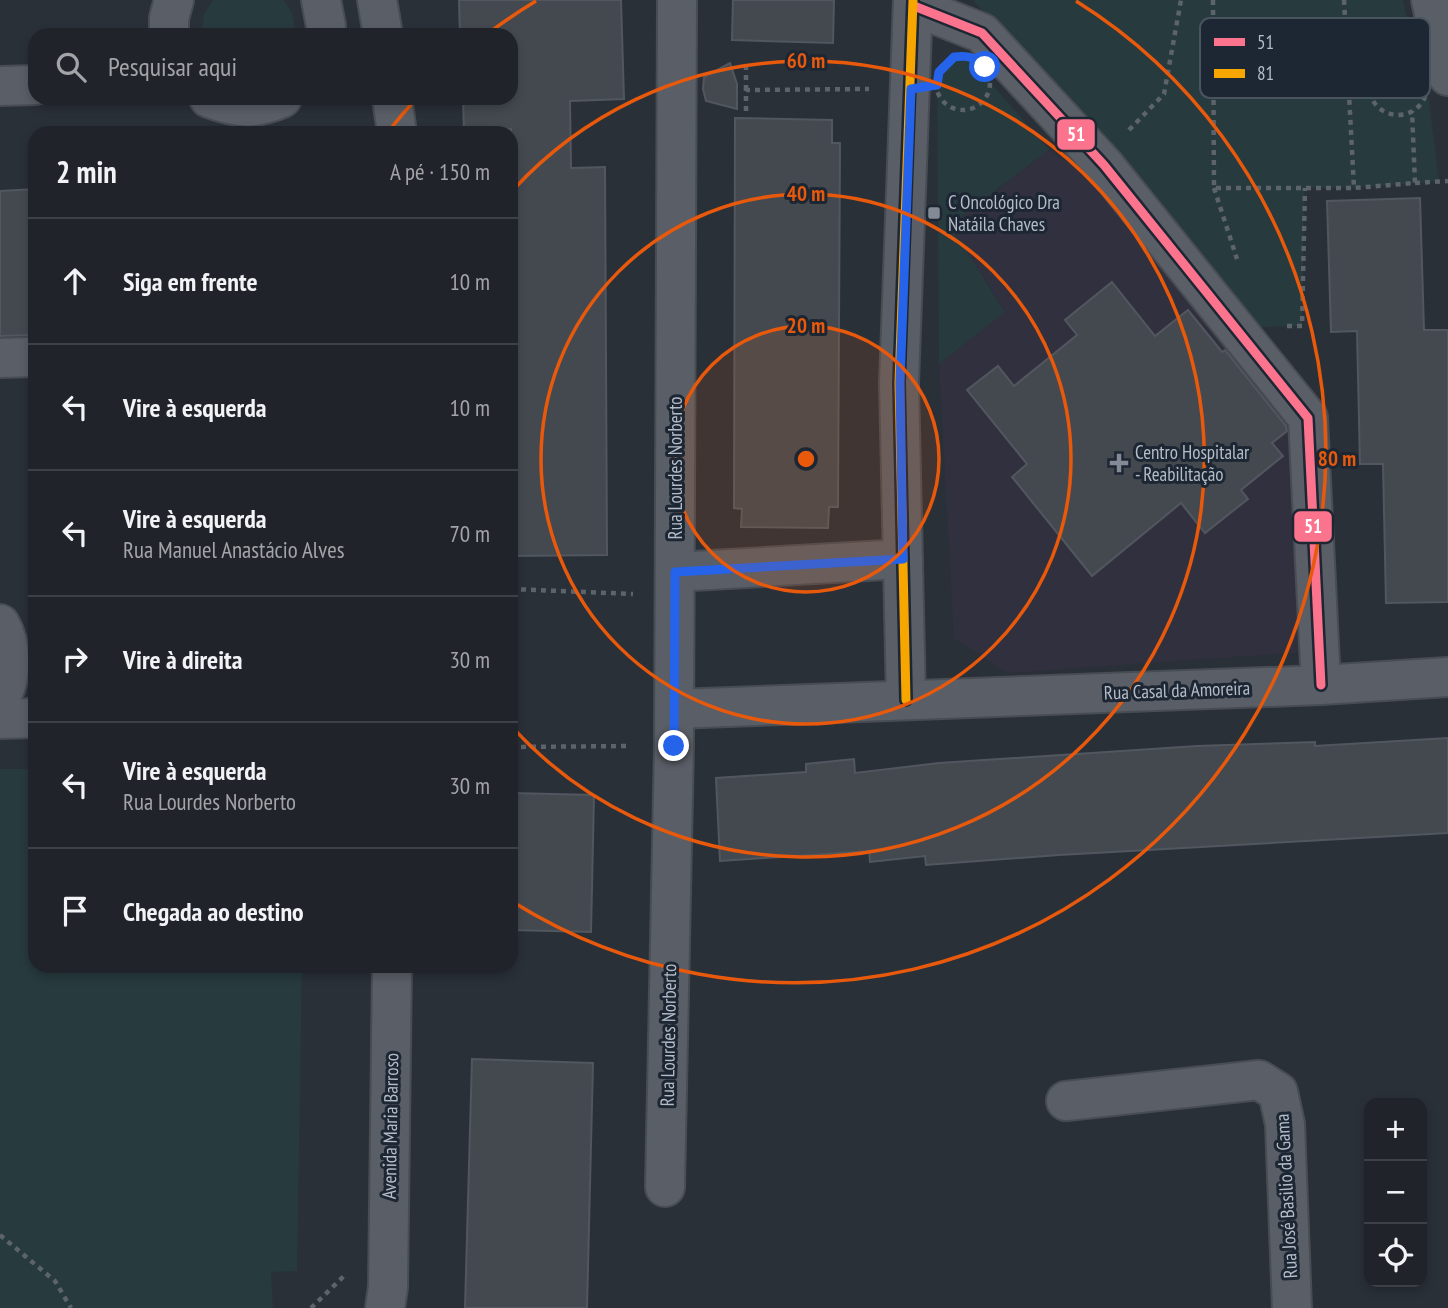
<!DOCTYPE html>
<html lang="pt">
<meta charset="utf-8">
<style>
body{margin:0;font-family:"PT Sans Narrow",sans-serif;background:#282c32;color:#f1f3f6}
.controls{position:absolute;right:21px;bottom:21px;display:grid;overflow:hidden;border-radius:14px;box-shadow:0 4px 10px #0003}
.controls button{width:63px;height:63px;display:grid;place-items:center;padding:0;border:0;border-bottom:2px solid #3d4147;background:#20242a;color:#f1f3f6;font:35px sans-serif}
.stop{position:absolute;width:21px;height:21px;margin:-16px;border:5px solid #2563eb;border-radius:50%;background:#fff}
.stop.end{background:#2563eb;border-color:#fff;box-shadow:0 2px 7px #0008}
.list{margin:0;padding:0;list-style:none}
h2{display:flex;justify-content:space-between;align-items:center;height:91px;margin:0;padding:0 28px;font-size:30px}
h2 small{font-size:23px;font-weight:400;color:#a2a4a8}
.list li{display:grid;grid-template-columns:46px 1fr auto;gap:21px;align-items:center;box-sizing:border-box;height:126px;padding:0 28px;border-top:2px solid #3d4147}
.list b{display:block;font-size:26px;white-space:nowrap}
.list p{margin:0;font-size:23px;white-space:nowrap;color:#a2a4a8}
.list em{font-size:23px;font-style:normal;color:#a2a4a8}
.icon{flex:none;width:38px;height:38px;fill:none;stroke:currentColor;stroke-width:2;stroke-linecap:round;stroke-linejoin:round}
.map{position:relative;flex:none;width:1448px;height:1308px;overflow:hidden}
.search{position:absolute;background:#20242a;box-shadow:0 4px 10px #0003;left:28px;top:28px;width:490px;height:77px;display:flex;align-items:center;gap:18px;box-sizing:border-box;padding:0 24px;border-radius:21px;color:#a2a4a8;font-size:26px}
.panel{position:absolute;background:#20242a;box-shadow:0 4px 10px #0003;left:28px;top:126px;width:490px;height:847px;border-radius:21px}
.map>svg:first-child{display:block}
.medical{fill:#31303e}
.green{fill:#273a3e}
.building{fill:#444950;stroke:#52575f;stroke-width:2}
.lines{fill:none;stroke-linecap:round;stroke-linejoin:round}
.minor-casing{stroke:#484c53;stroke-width:42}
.path{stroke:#5d636a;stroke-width:4.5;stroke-dasharray:5 5;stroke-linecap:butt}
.minor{stroke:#5a5e66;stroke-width:38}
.bus-1-casing{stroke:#1d2633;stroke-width:14}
.bus-2-casing{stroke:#1d2633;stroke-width:14}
.bus-1{stroke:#fc738d;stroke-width:9}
.bus-2{stroke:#f7a600;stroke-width:9}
.route{stroke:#2563eb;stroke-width:9}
.ring{fill:none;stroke:#e8590c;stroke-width:3.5}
.poi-dot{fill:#848b96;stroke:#1d2633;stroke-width:2.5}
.labels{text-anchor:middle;stroke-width:6;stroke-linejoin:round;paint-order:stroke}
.poi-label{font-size:19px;fill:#b4bcc9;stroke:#1d2633;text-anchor:start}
.street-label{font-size:19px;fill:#b4bcc9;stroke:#1d2633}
.key{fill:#1d2633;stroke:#4a5360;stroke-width:2}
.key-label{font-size:19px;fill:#b4bcc9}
.centre{fill:#e8590c;stroke:#1d2633;stroke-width:3.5}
.ring-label{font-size:21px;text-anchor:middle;font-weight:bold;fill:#e8590c;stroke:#1d2633;stroke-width:6;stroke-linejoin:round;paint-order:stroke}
.line-badge{stroke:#1d2633;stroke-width:2.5}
.badge-label{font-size:19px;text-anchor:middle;font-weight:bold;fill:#fff}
</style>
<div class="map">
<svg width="1448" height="1308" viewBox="0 0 1448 1308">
<rect width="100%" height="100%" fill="#2a3038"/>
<path class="medical" d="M 1049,150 L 1078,170 L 1098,160 L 1308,418 L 1319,651 L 1008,673 L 954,638 L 939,364 L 1005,311 L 950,226 Z"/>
<g class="green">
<path d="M 213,0 L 284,0 L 292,14 L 296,35 L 201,35 L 204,14 Z"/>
<path d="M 973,0 L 1403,0 L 1416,62 L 1422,69 L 1426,78 L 1439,182 L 1354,188 L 1305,188 L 1302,326 L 1259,327 Z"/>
<path d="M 963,56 C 980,59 988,67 991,83 L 1049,150 L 950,225 L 1005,312 L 939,364 L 937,79 C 940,65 949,58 963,56 Z"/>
<path d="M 0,769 L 35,769 L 35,966 L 302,966 L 297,1271 L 271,1272 L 273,1308 L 0,1308 Z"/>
</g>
<g class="building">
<path d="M 459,0 L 621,0 L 624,99 L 570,101 L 571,168 L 605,167 L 607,555 L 511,556 L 511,129 L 464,131 L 463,98 L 511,98 L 511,35 L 460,35 Z"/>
<path d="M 733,0 L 834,0 L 833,43 L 732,40 Z"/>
<path d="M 730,63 L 737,84 L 737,109 L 706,101 L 703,89 L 704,77 Z"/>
<path d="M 735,118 L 832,120 L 832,143 L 840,143 L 838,507 L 829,507 L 828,528 L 741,527 L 742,509 L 734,508 Z"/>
<path d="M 35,189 L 35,335 L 0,336 L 0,191 Z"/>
<path d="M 1420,198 L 1424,330 L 1448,330 L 1448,602 L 1386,603 L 1383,464 L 1360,464 L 1357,331 L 1331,332 L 1327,201 Z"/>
<path d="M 1112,282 L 1155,336 L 1188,310 L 1222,352 L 1225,350 L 1286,426 L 1287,431 L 1272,443 L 1283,456 L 1241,490 L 1248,499 L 1205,533 L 1181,503 L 1092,576 L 1012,477 L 1027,464 L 967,390 L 998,366 L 1014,386 L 1077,335 L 1065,320 Z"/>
<path d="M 1448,738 L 1448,833 L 1059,855 L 926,865 L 925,856 L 870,862 L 869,851 L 720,861 L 716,778 L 806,772 L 806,764 L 854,759 L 855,773 L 939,763 L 1197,746 L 1315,742 L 1315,746 Z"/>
<path d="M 511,793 L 594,795 L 591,932 L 511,930 Z"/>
<path d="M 472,1059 L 593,1063 L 587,1308 L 465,1308 Z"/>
</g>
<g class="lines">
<g class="minor-casing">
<g id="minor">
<path d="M 321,0 L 326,26 L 325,35"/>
<path d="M 377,0 L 383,35"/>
<path d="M 1431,0 L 1448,76"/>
<path d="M 914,6 L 982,33 L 1104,165 L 1308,418 L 1321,685"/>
<path d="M 169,35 L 169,18 L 174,0"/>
<path d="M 0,86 L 35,85"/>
<path d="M 209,98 C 239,109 253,110 282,98"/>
<path d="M 392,98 L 397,133"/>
<path d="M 0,358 L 35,357"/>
<path d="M 675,572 L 903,559"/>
<path d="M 0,624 C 12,644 13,678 0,698"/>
<path d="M 906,700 L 899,383 L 913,0"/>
<path d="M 675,709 L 1321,685 L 1448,677"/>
<path d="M 0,719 L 35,718"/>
<path d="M 1066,1101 L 1259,1080 L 1278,1092 L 1285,1124 L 1292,1308"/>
<path d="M 665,1187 L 674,746 L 677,0"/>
<path d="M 385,1308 L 388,1287 L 392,966"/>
</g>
</g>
<g class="path">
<path d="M 1213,0 L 1214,188 L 1354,188"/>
<path d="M 1344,0 L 1354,188 L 1415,183 L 1412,111"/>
<circle cx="963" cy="83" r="27"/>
<circle cx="1398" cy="86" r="29"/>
<path d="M 746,90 L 746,61"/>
<path d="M 746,111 L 746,90 L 869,89"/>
<path d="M 1129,130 L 1164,94 L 1181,0"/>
<path d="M 1415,183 L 1448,181"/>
<path d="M 1214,188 L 1237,259"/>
<path d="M 1287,326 L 1302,326 L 1305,188"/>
<path d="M 511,589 L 633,594"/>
<path d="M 511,747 L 631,746"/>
<path d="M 0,1235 L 55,1281 L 71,1308"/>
<path d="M 311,1308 L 345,1275"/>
</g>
<use href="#minor" class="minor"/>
<g class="bus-1-casing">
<path id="bus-1" d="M 914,6 L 982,33 L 1104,165 L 1308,418 L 1321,685"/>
</g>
<g class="bus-2-casing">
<path id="bus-2" d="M 906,700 L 899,383 L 913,0"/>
</g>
<use href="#bus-1" class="bus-1"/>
<use href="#bus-2" class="bus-2"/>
</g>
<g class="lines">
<path class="route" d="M 674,746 L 675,572 L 903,559 L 900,383 L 911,89 L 937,85 L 939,72 L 954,57 C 967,55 977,57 985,67"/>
</g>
<circle cx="806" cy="459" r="133" fill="#e8590c" fill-opacity=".12"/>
<g class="ring">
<circle cx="806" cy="459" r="133"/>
<circle cx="806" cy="459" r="265"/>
<path d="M513 190A398 398 0 1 1 513 728"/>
<path d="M388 132A531 531 0 0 1 415 100M486 35A531 531 0 0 1 536 1M1076 1A531 531 0 1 1 513 902"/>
</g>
<g class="poi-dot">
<rect x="927" y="206" width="14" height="14" rx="3.5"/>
<path d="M1115.5 452.5h7v7h7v7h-7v7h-7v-7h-7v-7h7z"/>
</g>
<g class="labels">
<g class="poi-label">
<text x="948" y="209">C Oncológico Dra<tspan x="948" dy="22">Natáila Chaves</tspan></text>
<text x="1135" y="459">Centro Hospitalar<tspan x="1135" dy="22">- Reabilitação</tspan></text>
</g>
<g class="street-label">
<text transform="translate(675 468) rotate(-90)" y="7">Rua Lourdes Norberto</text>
<text transform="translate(1177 690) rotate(-2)" y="7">Rua Casal da Amoreira</text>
<text transform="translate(668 1035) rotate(-89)" y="7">Rua Lourdes Norberto</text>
<text transform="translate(390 1126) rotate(-89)" y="7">Avenida Maria Barroso</text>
<text transform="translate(1286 1196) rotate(-93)" y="7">Rua José Basilio da Gama</text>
</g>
</g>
<rect x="1200" y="18" width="230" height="80" rx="10" class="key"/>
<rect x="1214" y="38" width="31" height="8" fill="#fc738d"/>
<rect x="1214" y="69" width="31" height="9" fill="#f7a600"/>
<g class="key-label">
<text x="1257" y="49">51</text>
<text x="1257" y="80">81</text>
</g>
<circle cx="806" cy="459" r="10" class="centre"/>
<g class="ring-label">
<text x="806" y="68">60 m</text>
<text x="806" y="201">40 m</text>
<text x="806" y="333">20 m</text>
<text x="1337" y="466">80 m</text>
</g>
<g class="line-badge">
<rect x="1056" y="118" width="40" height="33" rx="7" fill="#fc738d"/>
<rect x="1293" y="510" width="40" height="33" rx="7" fill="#fc738d"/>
</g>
<g class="badge-label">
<text x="1076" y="141">51</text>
<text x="1313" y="533">51</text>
</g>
</svg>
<div class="controls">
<button>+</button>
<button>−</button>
<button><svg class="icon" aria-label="locate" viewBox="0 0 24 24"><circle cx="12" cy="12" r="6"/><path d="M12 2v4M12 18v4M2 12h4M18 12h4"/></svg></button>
</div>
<div class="stop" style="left:985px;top:67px"></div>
<div class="stop end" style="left:674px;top:746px"></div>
<div class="search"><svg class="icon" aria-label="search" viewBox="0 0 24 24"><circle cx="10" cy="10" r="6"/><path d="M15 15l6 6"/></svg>Pesquisar aqui</div>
<section class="panel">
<h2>2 min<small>A pé · 150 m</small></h2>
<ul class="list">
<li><svg class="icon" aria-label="ahead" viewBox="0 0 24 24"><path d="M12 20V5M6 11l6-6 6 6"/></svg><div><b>Siga em frente</b></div><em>10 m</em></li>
<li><svg class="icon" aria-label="left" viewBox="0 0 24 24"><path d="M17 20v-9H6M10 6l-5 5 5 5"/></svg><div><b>Vire à esquerda</b></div><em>10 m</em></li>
<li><svg class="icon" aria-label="left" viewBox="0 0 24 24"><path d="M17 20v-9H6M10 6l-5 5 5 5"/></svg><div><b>Vire à esquerda</b><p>Rua Manuel Anastácio Alves</p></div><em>70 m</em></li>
<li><svg class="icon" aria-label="right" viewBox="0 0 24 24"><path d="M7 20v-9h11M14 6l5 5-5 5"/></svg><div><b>Vire à direita</b></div><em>30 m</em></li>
<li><svg class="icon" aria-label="left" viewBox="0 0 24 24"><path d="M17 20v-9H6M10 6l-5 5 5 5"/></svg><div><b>Vire à esquerda</b><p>Rua Lourdes Norberto</p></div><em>30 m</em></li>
<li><svg class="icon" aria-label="arrive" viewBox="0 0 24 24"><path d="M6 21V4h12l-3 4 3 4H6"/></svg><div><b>Chegada ao destino</b></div></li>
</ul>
</section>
</div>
